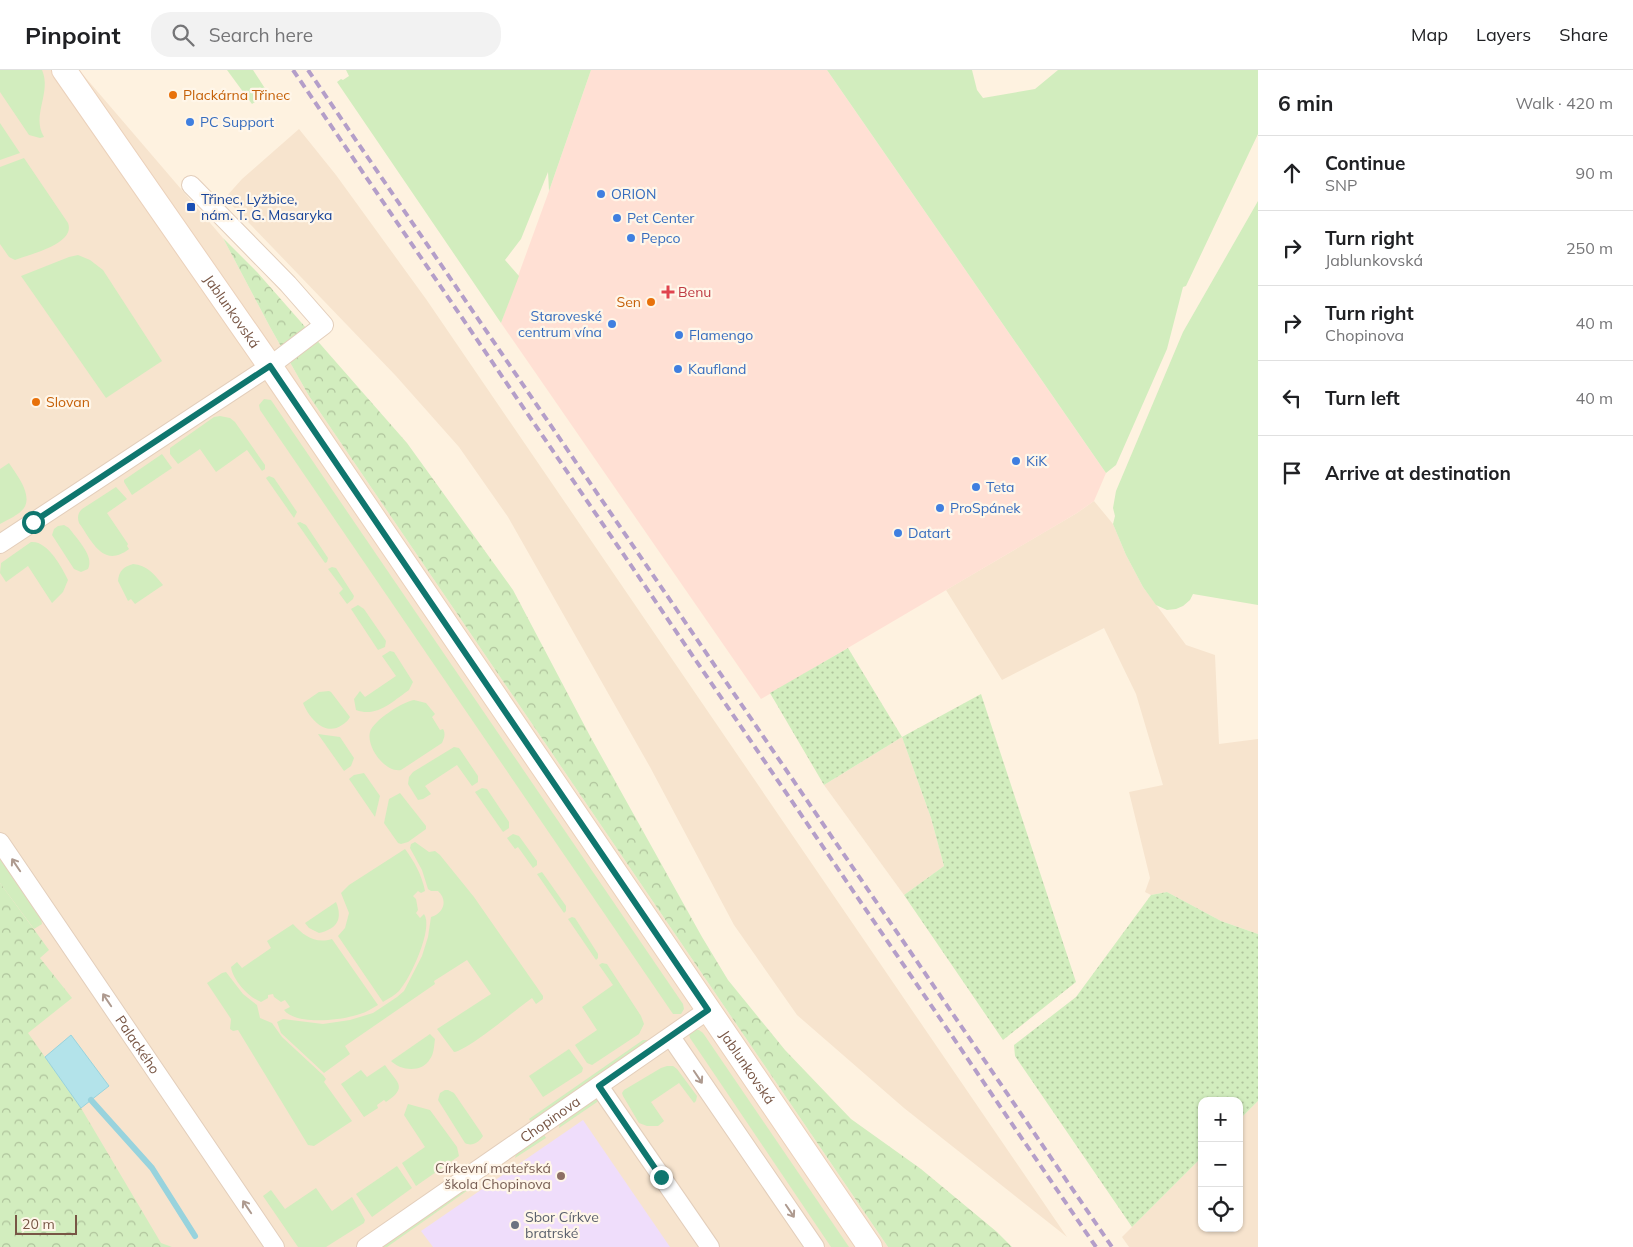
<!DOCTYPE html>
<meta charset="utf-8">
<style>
body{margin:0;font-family:Mulish,sans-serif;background:#f2f2f2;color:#202124}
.controls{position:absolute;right:15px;bottom:15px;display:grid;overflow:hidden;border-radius:10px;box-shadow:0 1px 4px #0004}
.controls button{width:45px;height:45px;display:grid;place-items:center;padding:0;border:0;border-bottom:1px solid #e0e0e0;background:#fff;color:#202124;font:25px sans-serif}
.scale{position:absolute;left:15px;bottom:12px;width:62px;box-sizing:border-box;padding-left:5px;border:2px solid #785645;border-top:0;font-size:14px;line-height:18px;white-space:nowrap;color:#785645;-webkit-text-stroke:4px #fff6e9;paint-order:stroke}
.stop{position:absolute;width:15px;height:15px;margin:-11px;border:4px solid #0f766e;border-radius:50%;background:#fff}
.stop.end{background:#0f766e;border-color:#fff;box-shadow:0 1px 5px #0008}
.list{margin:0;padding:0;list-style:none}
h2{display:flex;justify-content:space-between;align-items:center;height:65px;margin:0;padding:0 20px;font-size:21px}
h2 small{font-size:16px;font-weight:400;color:#757577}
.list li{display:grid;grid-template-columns:32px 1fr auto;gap:15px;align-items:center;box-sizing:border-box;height:75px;padding:0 20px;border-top:1px solid #e0e0e0}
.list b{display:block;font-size:19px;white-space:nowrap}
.list p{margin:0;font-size:16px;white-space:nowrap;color:#757577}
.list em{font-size:16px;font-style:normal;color:#757577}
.icon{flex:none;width:28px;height:28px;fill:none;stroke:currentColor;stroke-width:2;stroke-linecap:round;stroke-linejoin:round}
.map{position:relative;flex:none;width:1258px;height:1177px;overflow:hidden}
header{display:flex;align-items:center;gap:30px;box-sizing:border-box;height:70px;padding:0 25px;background:#fff;border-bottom:1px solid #e0e0e0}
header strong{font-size:24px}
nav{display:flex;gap:28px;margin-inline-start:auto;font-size:18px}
.search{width:350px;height:45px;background:#f2f2f2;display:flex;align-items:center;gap:12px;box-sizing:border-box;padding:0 18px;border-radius:20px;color:#757577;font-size:19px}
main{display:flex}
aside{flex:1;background:#fff}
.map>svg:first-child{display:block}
.residential{fill:#f7e4ce}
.commercial{fill:#ffe0d4}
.education{fill:#efddfb}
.grass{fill:#d2edbe}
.forest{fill:url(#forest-crowns)}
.garden{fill:url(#garden-dots)}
.water{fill:#b3e3ea;stroke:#98d3dd}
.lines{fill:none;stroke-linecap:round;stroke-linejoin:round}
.stream{stroke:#98d3dd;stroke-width:6}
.minor-casing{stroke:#e3cebb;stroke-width:20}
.secondary-casing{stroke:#ebd1bb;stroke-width:26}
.minor{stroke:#fff;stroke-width:18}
.secondary{stroke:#fff;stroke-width:24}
.rail{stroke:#b49ec9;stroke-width:4;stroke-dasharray:8 5;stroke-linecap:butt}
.oneway{stroke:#ae9a8f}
.route{stroke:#0f766e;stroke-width:6}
.food-dot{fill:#e8710a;stroke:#fff6e9;stroke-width:2}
.shop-dot{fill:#3f7fe0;stroke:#fff6e9;stroke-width:2}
.transit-dot{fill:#1a4fb4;stroke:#fff6e9;stroke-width:2}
.health-dot{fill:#e0444e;stroke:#fff6e9;stroke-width:2}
.education-dot{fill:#8d6e63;stroke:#fff6e9;stroke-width:2}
.worship-dot{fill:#6b7280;stroke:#fff6e9;stroke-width:2}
.labels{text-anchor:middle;stroke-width:4.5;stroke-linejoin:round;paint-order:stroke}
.food-label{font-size:14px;fill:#c56008;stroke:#fff6e9;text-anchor:start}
.shop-label{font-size:14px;fill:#366cbe;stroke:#fff6e9;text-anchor:start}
.transit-label{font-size:14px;fill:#164399;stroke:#fff6e9;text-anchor:start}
.health-label{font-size:14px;fill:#be3a42;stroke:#fff6e9;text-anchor:start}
.street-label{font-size:14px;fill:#785645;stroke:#fff6e9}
.education-label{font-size:14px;fill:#785e54;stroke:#fff6e9;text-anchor:end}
.worship-label{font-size:14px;fill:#5b616d;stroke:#fff6e9;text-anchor:start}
</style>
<header>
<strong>Pinpoint</strong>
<div class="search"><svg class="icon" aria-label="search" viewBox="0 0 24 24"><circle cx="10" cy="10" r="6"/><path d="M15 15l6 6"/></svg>Search here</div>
<nav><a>Map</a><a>Layers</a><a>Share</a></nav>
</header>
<main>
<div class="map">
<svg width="1258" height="1177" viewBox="0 0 1258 1177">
<defs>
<pattern id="forest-crowns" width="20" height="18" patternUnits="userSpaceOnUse" patternTransform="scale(1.25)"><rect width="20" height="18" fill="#d2edbe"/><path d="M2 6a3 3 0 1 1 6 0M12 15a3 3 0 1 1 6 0" fill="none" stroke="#afc39c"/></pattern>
<pattern id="garden-dots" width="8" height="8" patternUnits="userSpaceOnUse" patternTransform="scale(1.25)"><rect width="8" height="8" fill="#d2edbe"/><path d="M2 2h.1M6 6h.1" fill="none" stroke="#afc39c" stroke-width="1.8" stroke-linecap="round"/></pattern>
</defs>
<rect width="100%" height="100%" fill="#fef2e0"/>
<g class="residential">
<path d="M 0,0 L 79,0 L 223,168 L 270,257 L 309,326 L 888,1177 L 0,1177 Z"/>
<path d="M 299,59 L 336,105 L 426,229 L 1067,1167 L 904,1038 L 797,945 L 734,855 L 650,697 L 508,447 L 459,377 L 396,306 L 225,128 L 242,109 Z"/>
<path d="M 1094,431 L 1113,454 L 1126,485 L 1143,517 L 1186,575 L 1215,585 L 1219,674 L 1258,669 L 1258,864 L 1221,851 L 1167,822 L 1151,825 L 1145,822 L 1150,808 L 1129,722 L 1163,715 L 1136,624 L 1104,558 L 1002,610 L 946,520 L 1077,443 Z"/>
<path d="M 902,667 L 931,748 L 944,796 L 904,825 L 824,715 Z"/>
<path d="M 1258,1031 L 1258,1177 L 1129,1177 L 1122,1167 L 1202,1087 L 1202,1158 L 1239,1158 L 1239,1050 Z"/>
</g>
<path class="commercial" d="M 591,0 L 827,0 L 1106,403 L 1094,431 L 1077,443 L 761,629 L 501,253 L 549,121 Z"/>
<path class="education" d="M 583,1050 L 670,1177 L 433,1177 L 421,1161 Z"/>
<g class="grass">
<path d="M 0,0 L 42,0 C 52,23 31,45 44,67 L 40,68 L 29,65 L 0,22 Z"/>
<path d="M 227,0 L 253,0 L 268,23 L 252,34 Z"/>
<path d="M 346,0 L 591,0 L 549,121 L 548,102 L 521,169 L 505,190 L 519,206 L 501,253 L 337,12 L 341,9 L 343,10 L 349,6 Z"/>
<path d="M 827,0 L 972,0 L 977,20 L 983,28 L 1035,19 L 1058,0 L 1258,0 L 1258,64 L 1186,216 L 1183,217 L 1167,279 L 1116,395 L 1106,403 Z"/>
<path d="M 0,53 L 20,83 L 0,90 Z"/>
<path d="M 24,88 L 68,153 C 76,174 30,184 15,190 L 9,187 L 0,174 L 0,97 Z"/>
<path d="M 1258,131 L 1258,535 L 1193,524 L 1190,530 L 1183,536 L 1176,539 L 1167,540 L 1156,535 L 1143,517 L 1126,485 L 1113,454 L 1115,446 L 1113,438 L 1116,421 L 1183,262 Z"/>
<path d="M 78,185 L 90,190 L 103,200 L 162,291 L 106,328 L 21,206 L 69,187 Z"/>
<path d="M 264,329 L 271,330 L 683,934 L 684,939 L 681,944 L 673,944 L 260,340 L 259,335 Z"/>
<path d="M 220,346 L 230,348 L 235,352 L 265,395 L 265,399 L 262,401 L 247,380 L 216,402 L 200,379 L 178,394 L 170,384 L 170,378 L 214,347 Z"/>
<path d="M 162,384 L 172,398 L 132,425 L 124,412 L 124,410 Z"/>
<path d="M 9,393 C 16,404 33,424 24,438 C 19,445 7,450 0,454 L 0,399 Z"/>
<path d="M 269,406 L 274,408 L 297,442 L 294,448 L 266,408 Z"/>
<path d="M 116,417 L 127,429 L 107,443 L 128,474 L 127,476 L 129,479 C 103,499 92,471 79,453 C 77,447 78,443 82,439 Z"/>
<path d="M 300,452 L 306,455 L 328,488 L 327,492 L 325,493 L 297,453 Z"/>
<path d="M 64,455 L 69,458 C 76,468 95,486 88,499 L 81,502 L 74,499 L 54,468 L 52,465 L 54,459 L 58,456 Z"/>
<path d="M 31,472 C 47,470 62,497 68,510 L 63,522 L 52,533 L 28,496 L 6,512 L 0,503 L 1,493 Z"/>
<path d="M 133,494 C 147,495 154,504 163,515 L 135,534 L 131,529 L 128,531 L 118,511 C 119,501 123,497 133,494 Z"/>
<path d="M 332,497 L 336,498 L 354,526 L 353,529 L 347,534 L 339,523 L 343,519 L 328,499 Z"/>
<path d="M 358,535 L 364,539 L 386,571 L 385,577 L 378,580 L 351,539 Z"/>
<path d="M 390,581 L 394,582 L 413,612 L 409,620 C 393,631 377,648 356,640 L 354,629 L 360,621 L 365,627 L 396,606 L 382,586 Z"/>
<path d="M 329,621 L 331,622 L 350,647 C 348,651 345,653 342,655 C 325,667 309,648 303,633 L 319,622 Z"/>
<path d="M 414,630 L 426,633 L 435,644 L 432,647 L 440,660 L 443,659 C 446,664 444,668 442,673 L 401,700 C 385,703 366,677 370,662 C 373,651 402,632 414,630 Z"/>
<path d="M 318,664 L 340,667 L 354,688 L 351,696 L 344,701 Z"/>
<path d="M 454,677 L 459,678 L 478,706 L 478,712 L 472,716 L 457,695 L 425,716 L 431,724 L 423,729 L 418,730 L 408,714 L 409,707 L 413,702 Z"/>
<path d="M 364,703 L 380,726 L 375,747 L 349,709 L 354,705 Z"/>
<path d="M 482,718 L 487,719 L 509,752 L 509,758 L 503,762 L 475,722 Z"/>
<path d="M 400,723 L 426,756 L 426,759 L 408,772 L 401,774 L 398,773 L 384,753 L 389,729 Z"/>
<path d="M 513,764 L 519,766 L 537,791 L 537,795 L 533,798 L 518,777 L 515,779 L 507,768 Z"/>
<path d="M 415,772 L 429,782 L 435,781 L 440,785 L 474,827 L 543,926 L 543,929 L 536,934 L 532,928 C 518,938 467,981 454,982 L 437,959 L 491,924 L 467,890 L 434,911 L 435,914 L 345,976 L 350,984 L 324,1003 L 281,963 L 277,952 L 283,949 L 323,954 L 350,950 L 373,943 L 397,927 L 404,921 L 422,886 L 428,867 L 431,847 C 444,843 448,830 438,821 L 431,821 L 428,819 L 422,800 L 410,778 L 411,774 Z"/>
<path d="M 405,779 C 414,791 422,805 425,821 L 421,823 L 418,821 L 413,826 L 416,829 L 418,840 L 416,843 L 420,848 L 424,844 C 434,858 410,909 399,921 C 395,925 388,929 383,932 L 338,866 L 345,858 L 349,843 L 341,823 L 349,815 Z"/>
<path d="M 0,788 L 41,848 L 42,854 L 34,859 L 0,813 Z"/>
<path d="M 542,802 L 566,836 L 566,841 L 564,843 L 537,804 Z"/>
<path d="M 336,832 C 343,849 337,859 319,863 L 309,858 L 305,853 Z"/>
<path d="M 572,847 L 575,848 L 598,884 L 598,888 L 596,890 L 568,849 Z"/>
<path d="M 293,854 C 304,866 315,874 332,869 L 378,935 C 372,938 367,942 360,944 C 344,950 296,956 284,940 L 290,937 L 285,930 L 281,932 L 274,927 L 273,924 L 268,925 L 268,928 L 261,932 C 248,927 233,910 231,897 L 237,892 L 242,898 L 271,878 L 267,871 Z"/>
<path d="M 602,893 L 607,894 L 641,946 L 644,954 L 639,964 L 592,995 L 587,993 L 575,975 L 597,960 L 582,937 L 613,915 L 599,895 Z"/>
<path d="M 226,902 L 243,924 L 257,935 L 260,948 L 272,953 L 282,967 L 323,1005 L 326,1009 L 324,1012 L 352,1051 L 314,1076 L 308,1075 L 238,960 L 233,961 L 230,959 L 231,949 L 207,913 L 222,903 Z"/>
<path d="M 694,960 L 699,960 L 703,963 L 849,1177 L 831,1177 L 690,968 L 689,964 Z"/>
<path d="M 430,964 L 435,969 C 434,976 434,984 430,989 C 422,1003 401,1001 391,991 Z"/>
<path d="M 643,970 L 650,970 L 533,1054 L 529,1049 Z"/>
<path d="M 569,979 L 583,998 L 582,1002 L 543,1027 L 529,1006 Z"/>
<path d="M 385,995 C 398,1014 408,1017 386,1032 L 384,1030 L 377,1035 L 378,1038 L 364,1047 L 341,1014 L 361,1000 L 367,1007 Z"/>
<path d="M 667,996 L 673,996 L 677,999 L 697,1026 L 696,1031 L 694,1033 L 679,1013 L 651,1032 L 664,1051 L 658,1056 L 647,1056 L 639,1053 L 623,1026 L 622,1023 L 624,1020 L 661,998 Z"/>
<path d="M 445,1020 L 448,1020 L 454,1023 L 480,1061 L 483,1066 C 479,1072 472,1077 465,1073 L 438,1030 L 440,1023 Z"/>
<path d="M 593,1029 L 600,1030 L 559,1058 L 560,1052 Z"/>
<path d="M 408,1034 L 430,1040 L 457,1077 L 459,1086 L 416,1116 L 402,1093 L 425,1077 L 404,1045 Z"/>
<path d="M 542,1061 L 546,1068 L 515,1088 L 518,1077 Z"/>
<path d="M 397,1096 L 412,1118 L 372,1147 L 356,1124 Z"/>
<path d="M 469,1112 L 478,1113 L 387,1177 L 372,1177 Z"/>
<path d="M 316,1118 L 332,1141 L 352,1127 L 365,1150 L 364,1153 L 326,1177 L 298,1177 L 263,1126 L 271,1120 L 285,1139 Z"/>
</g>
<g class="forest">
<path d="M 223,168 L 257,202 L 407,373 L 513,520 L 590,666 L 702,867 L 728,910 L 785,980 L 851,1049 L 921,1099 L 997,1162 L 1012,1177 L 888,1177 L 309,326 L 270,257 Z"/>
<path d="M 0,813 L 49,880 L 40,888 L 72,928 L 28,963 L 81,1038 L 161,1173 L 172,1177 L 0,1177 Z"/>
</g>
<g class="garden">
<path d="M 848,578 L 902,667 L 981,624 L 1076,912 L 1003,970 L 904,825 L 944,796 L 931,748 L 902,667 L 824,715 L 770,623 Z"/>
<path d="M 1167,822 L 1221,851 L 1258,864 L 1258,1031 L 1239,1050 L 1239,1031 L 1202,1031 L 1202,1087 L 1132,1157 L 1015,986 L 1014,975 L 1076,927 L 1151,825 Z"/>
</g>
<path class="water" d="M 71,965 L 109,1016 L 81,1038 L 45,987 Z"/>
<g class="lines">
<path class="stream" d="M 91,1030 L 152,1098 L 195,1166"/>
<g class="minor-casing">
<g id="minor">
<path d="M 0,474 L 270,296 L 324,255 L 288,214 L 191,115"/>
<path id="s1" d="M 0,772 L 275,1177"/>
<path d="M 671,967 L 815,1177"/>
<path d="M 599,1016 L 710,1177"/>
<path id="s2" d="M 366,1177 L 708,940"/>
</g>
</g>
<g class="secondary-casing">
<g id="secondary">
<path id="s3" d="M 64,0 L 270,296 L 870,1177"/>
</g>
</g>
<use href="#minor" class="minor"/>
<use href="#secondary" class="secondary"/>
<g class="rail">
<path d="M 293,0 L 1096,1177"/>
<path d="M 308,0 L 1112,1177"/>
</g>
</g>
<defs><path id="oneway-shaft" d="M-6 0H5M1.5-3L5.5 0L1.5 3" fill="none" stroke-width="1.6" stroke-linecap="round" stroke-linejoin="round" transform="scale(1.25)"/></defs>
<g class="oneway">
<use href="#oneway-shaft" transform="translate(16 795) rotate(-124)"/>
<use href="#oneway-shaft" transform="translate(107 930) rotate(-124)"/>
<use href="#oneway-shaft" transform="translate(698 1007) rotate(56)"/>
<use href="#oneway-shaft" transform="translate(247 1137) rotate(-124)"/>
<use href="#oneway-shaft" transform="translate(790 1141) rotate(56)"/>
</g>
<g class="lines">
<path class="route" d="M 33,452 L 270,296 L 708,940 L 599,1016 L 661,1107"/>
</g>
<g class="food-dot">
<circle cx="173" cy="25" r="5"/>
<circle cx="651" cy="232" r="5"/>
<circle cx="36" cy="332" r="5"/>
</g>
<g class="shop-dot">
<circle cx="190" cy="52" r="5"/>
<circle cx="601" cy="124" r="5"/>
<circle cx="617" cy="148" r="5"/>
<circle cx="631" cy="168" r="5"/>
<circle cx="612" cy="254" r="5"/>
<circle cx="679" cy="265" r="5"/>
<circle cx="678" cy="299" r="5"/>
<circle cx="1016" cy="391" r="5"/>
<circle cx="976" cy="417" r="5"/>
<circle cx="940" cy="438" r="5"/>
<circle cx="898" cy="463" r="5"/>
</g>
<rect class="transit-dot" x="186" y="132" width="10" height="10" rx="2.5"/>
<path class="health-dot" d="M665.5 214.5h5v5h5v5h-5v5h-5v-5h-5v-5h5z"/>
<circle class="education-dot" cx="561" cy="1106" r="5"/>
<circle class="worship-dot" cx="515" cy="1155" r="5"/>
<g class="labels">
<g class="food-label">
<text x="183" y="30">Plackárna Třinec</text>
<text x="641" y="237" text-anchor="end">Sen</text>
<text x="46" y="337">Slovan</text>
</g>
<g class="shop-label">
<text x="200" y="57">PC Support</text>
<text x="611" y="129">ORION</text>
<text x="627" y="153">Pet Center</text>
<text x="641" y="173">Pepco</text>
<text x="602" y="251" text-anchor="end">Staroveské<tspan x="602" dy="16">centrum vína</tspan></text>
<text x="689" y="270">Flamengo</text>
<text x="688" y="304">Kaufland</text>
<text x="1026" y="396">KiK</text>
<text x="986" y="422">Teta</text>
<text x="950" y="443">ProSpánek</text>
<text x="908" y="468">Datart</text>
</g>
<g class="transit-label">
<text x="201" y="134">Třinec, Lyžbice,<tspan x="201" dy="16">nám. T. G. Masaryka</tspan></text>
</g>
<g class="health-label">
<text x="678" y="227">Benu</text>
</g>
<g class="street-label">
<text dy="5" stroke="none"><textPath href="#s3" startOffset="294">Jablunkovská</textPath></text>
<text dy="5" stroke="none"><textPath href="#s1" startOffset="245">Palackého</textPath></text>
<text dy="5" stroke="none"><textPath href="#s3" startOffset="1209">Jablunkovská</textPath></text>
<text dy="5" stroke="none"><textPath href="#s2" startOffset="224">Chopinova</textPath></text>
</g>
<g class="education-label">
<text x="551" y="1103">Církevní mateřská<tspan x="551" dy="16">škola Chopinova</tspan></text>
</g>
<g class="worship-label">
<text x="525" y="1152">Sbor Církve<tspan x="525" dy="16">bratrské</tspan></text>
</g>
</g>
</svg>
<div class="controls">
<button>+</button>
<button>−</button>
<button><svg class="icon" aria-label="locate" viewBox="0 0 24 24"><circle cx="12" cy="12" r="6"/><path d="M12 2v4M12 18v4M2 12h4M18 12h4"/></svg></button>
</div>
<div class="scale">20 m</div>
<div class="stop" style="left:33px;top:452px"></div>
<div class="stop end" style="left:661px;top:1107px"></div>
</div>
<aside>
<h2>6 min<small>Walk · 420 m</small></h2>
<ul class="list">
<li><svg class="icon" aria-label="ahead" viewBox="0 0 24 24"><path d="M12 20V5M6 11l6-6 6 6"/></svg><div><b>Continue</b><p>SNP</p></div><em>90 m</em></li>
<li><svg class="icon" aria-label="right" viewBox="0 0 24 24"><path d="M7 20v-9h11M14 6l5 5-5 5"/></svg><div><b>Turn right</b><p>Jablunkovská</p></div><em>250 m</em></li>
<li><svg class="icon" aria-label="right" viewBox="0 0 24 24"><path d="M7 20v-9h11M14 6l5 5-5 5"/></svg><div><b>Turn right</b><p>Chopinova</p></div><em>40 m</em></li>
<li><svg class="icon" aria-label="left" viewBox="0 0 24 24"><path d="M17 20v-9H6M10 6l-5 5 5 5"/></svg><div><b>Turn left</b></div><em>40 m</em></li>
<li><svg class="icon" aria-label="arrive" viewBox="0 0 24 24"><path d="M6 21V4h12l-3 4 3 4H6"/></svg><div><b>Arrive at destination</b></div></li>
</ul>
</aside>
</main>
